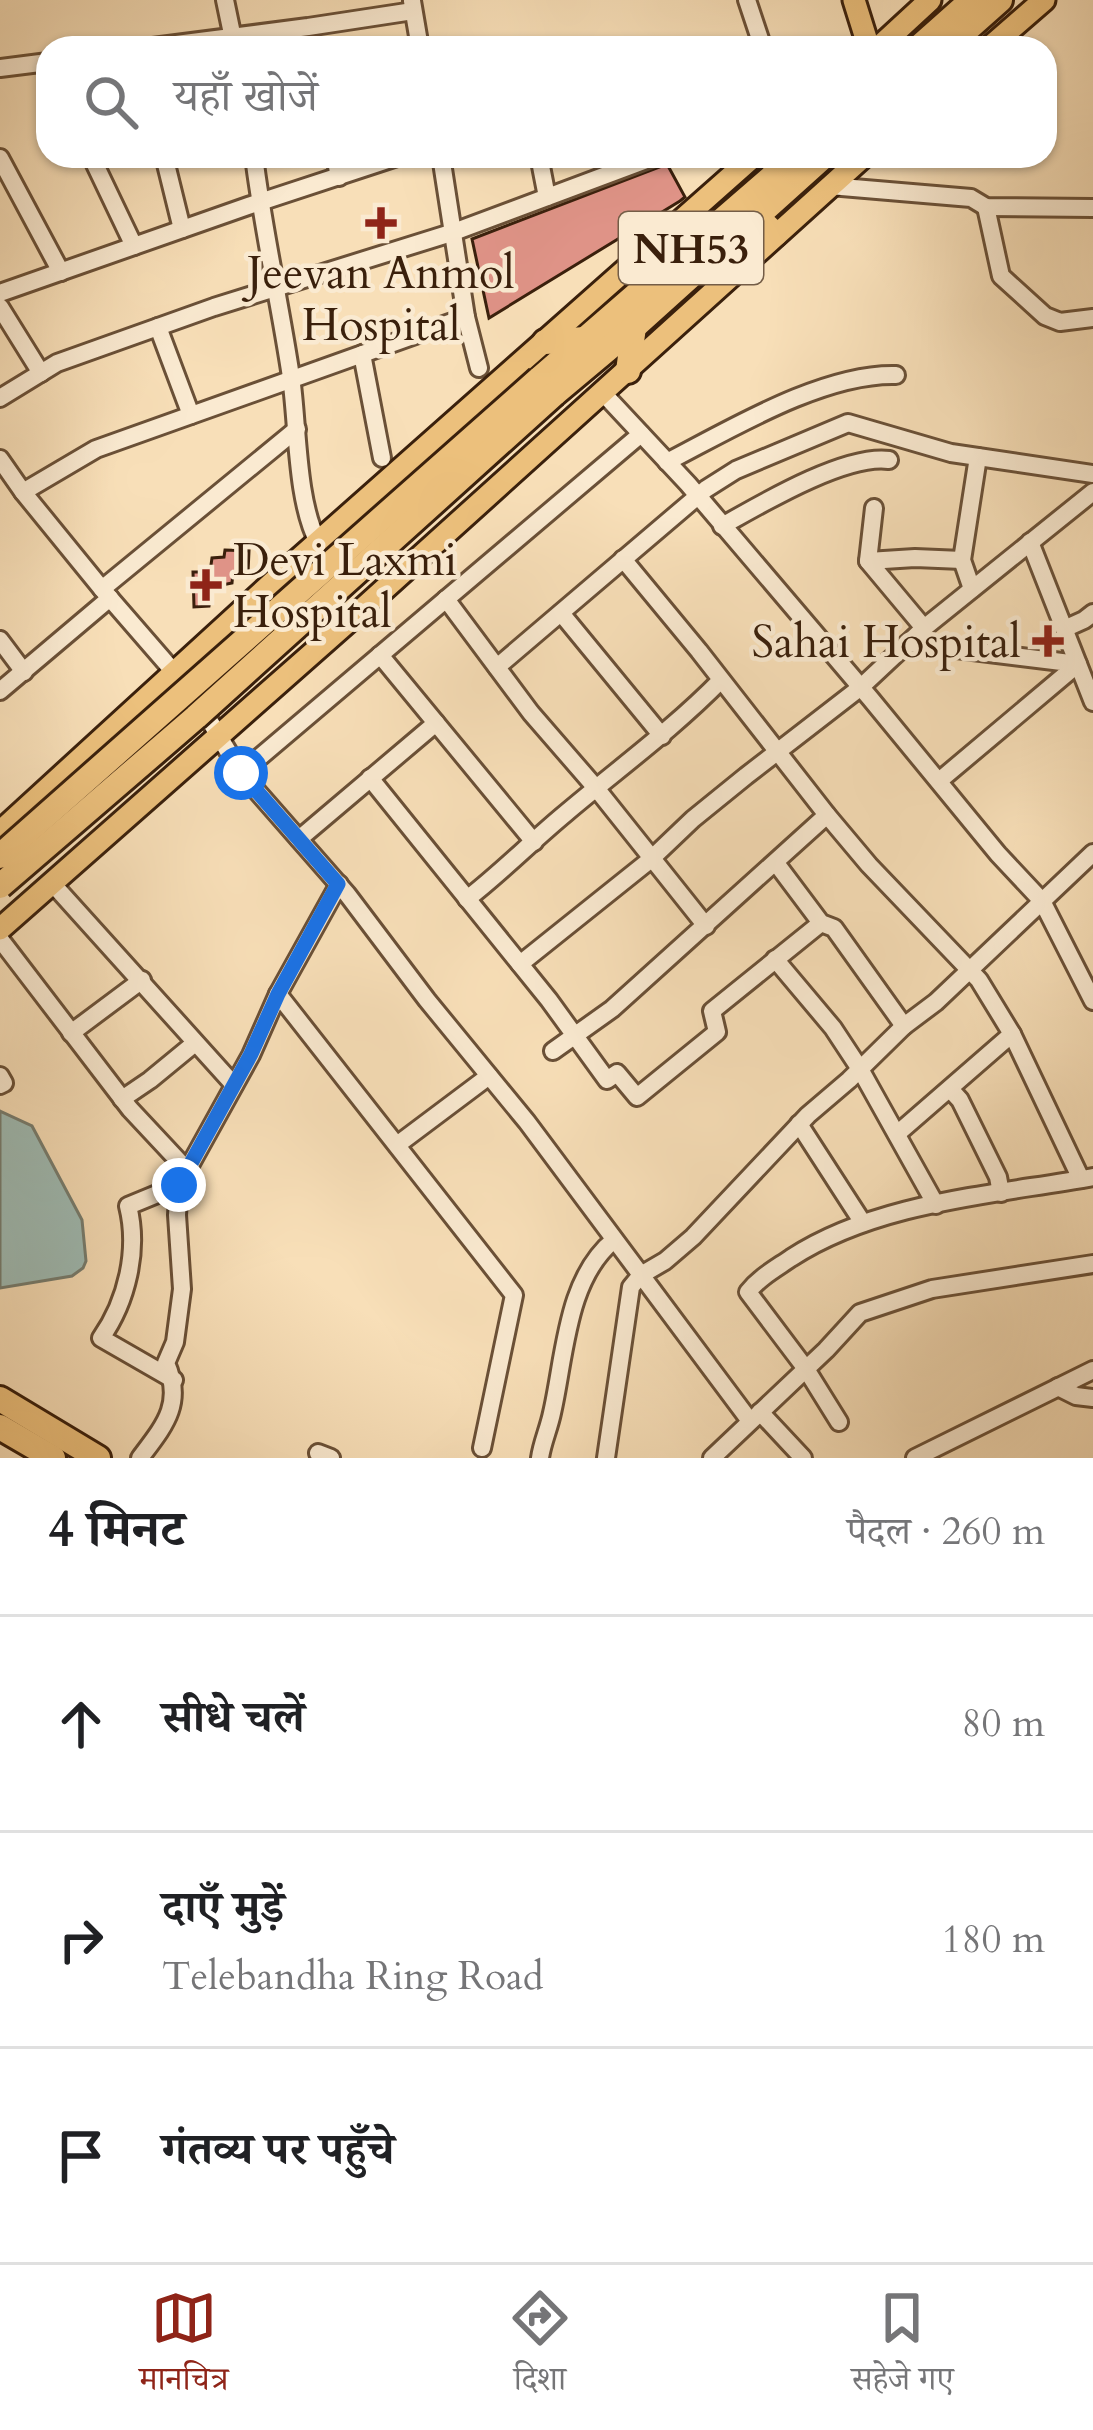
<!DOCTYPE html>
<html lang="hi">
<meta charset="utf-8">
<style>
body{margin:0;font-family:Cardo,"Noto Serif Devanagari",serif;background:#f2f2f2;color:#202124}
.stop{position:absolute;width:36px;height:36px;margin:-27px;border:9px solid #1a73e8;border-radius:50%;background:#fff}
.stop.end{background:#1a73e8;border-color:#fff;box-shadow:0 3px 12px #0008}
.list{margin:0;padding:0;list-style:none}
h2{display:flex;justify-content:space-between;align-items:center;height:156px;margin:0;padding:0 48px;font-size:51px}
h2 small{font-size:39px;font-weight:400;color:#757577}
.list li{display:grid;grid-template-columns:78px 1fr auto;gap:36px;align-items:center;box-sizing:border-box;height:216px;padding:0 48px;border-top:3px solid #e0e0e0}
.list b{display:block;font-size:45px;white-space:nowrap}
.list p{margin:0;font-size:39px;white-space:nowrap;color:#757577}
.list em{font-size:39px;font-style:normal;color:#757577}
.icon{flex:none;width:66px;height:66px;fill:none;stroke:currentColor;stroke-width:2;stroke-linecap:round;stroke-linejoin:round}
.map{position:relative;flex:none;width:1093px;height:1458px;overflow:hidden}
.search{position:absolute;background:#fff;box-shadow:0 3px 9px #0004;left:36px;right:36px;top:36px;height:132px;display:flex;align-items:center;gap:30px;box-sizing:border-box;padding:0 42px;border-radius:36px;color:#757577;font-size:45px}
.sheet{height:804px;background:#fff}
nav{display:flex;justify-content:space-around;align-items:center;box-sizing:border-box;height:168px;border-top:3px solid #e0e0e0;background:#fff;font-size:33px;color:#757577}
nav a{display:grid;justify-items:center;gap:6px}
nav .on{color:#8f2418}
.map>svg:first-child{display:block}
.water{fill:#9fbcb5;stroke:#777e71;stroke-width:3}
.building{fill:#df9387;stroke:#3a200c;stroke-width:3}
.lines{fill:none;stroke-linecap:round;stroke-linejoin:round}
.minor-casing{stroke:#6a5037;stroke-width:22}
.major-casing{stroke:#3a200c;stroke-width:27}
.highway-casing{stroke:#3a200c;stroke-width:30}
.minor{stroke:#faead1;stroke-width:16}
.major{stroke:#ecc07c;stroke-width:21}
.highway{stroke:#ecc07c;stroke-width:24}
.highway-bridge-casing{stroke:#3a200c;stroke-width:30;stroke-linecap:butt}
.highway-bridge{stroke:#ecc07c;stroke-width:24}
.route{stroke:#1a73e8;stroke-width:15}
.poi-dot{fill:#8f2418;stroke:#faead1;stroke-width:4.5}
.labels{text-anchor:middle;stroke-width:9;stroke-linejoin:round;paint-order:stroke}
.shield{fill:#faead1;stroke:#745d47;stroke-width:3}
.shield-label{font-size:42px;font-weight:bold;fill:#3a200c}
.poi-label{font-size:45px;fill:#3a200c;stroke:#faead1}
</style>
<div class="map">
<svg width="1093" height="1458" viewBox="0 0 1093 1458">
<rect width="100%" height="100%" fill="#f8dfb8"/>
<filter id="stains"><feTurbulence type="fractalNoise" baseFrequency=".00167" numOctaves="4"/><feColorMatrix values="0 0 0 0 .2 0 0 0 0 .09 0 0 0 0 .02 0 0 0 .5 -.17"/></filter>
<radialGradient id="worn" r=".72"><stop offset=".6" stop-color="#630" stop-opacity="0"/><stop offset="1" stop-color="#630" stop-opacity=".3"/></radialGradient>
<path class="water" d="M 0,1111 L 32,1126 L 82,1220 L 86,1261 L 83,1268 L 72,1276 L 0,1288 Z"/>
<g class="building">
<path d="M 667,164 L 685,197 L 680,201 L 489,318 L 472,239 Z"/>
<path d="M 225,550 L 249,551 L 248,572 L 233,572 L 232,583 L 212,587 L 209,606 L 194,607 L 193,572 L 210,572 L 212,558 L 224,557 Z"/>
</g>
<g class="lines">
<g class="minor-casing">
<g id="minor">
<path d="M 225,0 L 235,48"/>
<path d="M 747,0 L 763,48"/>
<path d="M 412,1 L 420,48"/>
<path d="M 145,48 L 308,27 L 413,11"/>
<path d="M 0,68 L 48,62"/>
<path d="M 91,156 L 134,246"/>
<path d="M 164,156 L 182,229"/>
<path d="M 254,156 C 263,230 280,303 291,377 C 298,425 296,500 318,542"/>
<path d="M 335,156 L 339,177"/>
<path d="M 441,156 L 466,317 L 479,368"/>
<path d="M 539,156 L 547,197"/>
<path d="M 0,158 L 61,272"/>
<path d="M 830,186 L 971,198 L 986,207 L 1093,208"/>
<path d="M 986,207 L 1001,276 L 1045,316 L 1060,322 L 1093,318"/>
<path d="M 0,293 L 248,206 L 400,156"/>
<path d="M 0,307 L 41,373"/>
<path d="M 158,327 L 191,415"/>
<path d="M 362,354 L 382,458"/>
<path d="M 603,393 L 688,484 L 870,698 L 998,854 L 1042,901 L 1093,1001"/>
<path d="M 0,398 L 57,363 L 214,307 L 451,233 L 657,156"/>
<path d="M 0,459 L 23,492 L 102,589 L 180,679"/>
<path d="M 667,462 C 731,429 823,373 896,375"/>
<path d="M 23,492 L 96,449 L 466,317"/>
<path d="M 722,526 C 761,504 845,454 889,460"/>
<path d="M 1030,542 L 1093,702"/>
<path d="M 623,559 L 699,651 L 827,815 L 869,865 L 979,980 L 1012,1034 L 1081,1179"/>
<path d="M 868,561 L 874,508"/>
<path d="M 102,589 L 297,429"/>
<path d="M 972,589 L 962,560 L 978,457"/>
<path d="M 446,599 L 531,713 L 596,788 L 706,926"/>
<path d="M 561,613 L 662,736"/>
<path d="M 924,628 L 868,561 L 915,558 L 962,560"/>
<path d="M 1064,629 L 1084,620 L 1093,613"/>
<path d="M 0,640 L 24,672"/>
<path d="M 908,643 L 1078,664 L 939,781"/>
<path d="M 380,655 L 534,842"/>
<path d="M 497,667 L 706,489 L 736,470 L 848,423 L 951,453 L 1093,474"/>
<path d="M 0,691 L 110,598"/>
<path d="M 211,723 L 241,773 L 347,894 L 427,1000 L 527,1122 L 750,1421"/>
<path d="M 241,773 L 641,434"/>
<path d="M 370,778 L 549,1000 L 607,1080 L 617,1073 L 637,1097 L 717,1032 L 712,1011 L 821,923"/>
<path d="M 299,839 L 436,723"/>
<path d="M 776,863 L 821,923 L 834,928 L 904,1026"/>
<path d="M 52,883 L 234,1085"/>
<path d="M 467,899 C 502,872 532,841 566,813 C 618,769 673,729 721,680"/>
<path d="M 0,939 L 130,1109 L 187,1170"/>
<path d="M 775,959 L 833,1028 L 860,1069 L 936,1205"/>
<path d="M 520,964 L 650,860 L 693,819 L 746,776 L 861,687 L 924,628 L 1093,492"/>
<path d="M 278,994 L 514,1295 L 482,1448"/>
<path d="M 71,1033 L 142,980"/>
<path d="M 553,1051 L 612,1009 L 827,815"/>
<path d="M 0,1076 L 4,1083 L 0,1085"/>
<path d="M 950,1089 L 960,1100 L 998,1177 L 1001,1193"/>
<path d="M 122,1099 L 150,1080 L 195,1043"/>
<path d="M 799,1124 L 863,1223"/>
<path d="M 897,1134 L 1012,1034"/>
<path d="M 397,1145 L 489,1076"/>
<path d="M 174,1380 L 101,1338 C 127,1301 139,1250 128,1206 L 179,1185"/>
<path d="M 1058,1387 L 1076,1396 L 1093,1398"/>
<path d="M 760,1412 L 803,1458"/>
<path d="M 839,1422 L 806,1369 L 748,1292 C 760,1277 775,1269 791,1258 C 877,1202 993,1195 1093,1177"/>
<path d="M 318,1453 L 331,1458"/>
<path d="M 140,1458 C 164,1426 184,1404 166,1363 L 175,1342 L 182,1289 L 177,1215 L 179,1185 L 251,1055 L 278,994 L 339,884"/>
<path d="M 540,1458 C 542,1443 549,1428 552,1413 C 565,1357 566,1279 614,1240"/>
<path d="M 606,1458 L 631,1287 L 641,1275 L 665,1261 L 693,1237 L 808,1115 L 849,1080 L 904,1026 L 936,1002 L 1093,853"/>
<path d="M 712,1458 L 826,1350 L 860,1313 L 932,1289 L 1093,1264"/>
<path d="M 915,1458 L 1093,1370"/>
</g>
</g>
<g class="major-casing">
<g id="major">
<path d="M 854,0 L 869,48"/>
<path d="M 878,48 L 930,0"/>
<path d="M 989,48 L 1044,0"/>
<path d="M 0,832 L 283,573 L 754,156"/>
<path d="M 0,929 L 349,621 L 864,156"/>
</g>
</g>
<g class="highway-casing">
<g id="highway">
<path d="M 918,48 L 972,0"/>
<path d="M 946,48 L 1000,0"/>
<path d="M 756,216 L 775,234"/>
<path d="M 545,342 L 585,339"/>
<path d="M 628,371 L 634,327"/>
<path d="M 539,379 L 796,156"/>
<path d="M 554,394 L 634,327 L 824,156"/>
<path d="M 0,1399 L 98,1458"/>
<path d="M 0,1427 L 53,1458"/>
</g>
</g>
<use href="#minor" class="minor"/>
<use href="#major" class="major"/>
<use href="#highway" class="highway"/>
<g class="highway-bridge-casing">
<g id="highway-bridge">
<path d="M 0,856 L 539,379"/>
<path d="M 0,886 L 196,717 L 554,394"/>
</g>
</g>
<use href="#highway-bridge" class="highway-bridge"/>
</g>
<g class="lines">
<path class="route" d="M 179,1185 L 251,1054 L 278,994 L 338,884 L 241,773"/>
</g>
<g class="poi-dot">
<path d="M375 205h12v12h12v12h-12v12h-12v-12h-12v-12h12z"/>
<path d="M200 567h12v12h12v12h-12v12h-12v-12h-12v-12h12z"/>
<path d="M1042 623h12v12h12v12h-12v12h-12v-12h-12v-12h12z"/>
</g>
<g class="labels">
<rect class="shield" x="619" y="212" width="144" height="72" rx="9"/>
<g class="shield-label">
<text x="691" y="263">NH53</text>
</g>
<g class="poi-label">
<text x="381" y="288">Jeevan Anmol<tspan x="381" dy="52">Hospital</tspan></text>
<text x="233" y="575" text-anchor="start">Devi Laxmi<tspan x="233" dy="52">Hospital</tspan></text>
<text x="1021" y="657" text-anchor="end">Sahai Hospital</text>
</g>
</g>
<rect width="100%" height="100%" filter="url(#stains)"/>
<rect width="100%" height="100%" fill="url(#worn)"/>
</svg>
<div class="stop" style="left:241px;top:773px"></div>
<div class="stop end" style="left:179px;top:1185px"></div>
<div class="search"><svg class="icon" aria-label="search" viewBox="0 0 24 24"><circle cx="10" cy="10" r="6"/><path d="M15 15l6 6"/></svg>यहाँ खोजें</div>
</div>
<section class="sheet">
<h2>4 मिनट<small>पैदल · 260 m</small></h2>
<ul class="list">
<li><svg class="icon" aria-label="ahead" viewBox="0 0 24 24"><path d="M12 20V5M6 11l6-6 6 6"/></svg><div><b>सीधे चलें</b></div><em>80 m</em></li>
<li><svg class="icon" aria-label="right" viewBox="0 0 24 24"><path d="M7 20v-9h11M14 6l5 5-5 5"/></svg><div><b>दाएँ मुड़ें</b><p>Telebandha Ring Road</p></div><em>180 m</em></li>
<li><svg class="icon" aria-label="arrive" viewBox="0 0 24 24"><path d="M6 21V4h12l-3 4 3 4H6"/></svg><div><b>गंतव्य पर पहुँचे</b></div></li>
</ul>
</section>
<nav>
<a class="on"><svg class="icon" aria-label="map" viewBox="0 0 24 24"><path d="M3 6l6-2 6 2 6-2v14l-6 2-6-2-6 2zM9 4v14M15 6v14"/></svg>मानचित्र</a>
<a><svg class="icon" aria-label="directions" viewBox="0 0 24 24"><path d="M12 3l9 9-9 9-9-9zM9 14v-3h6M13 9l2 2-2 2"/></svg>दिशा</a>
<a><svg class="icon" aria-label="saved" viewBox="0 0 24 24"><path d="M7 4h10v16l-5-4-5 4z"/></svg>सहेजे गए</a>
</nav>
